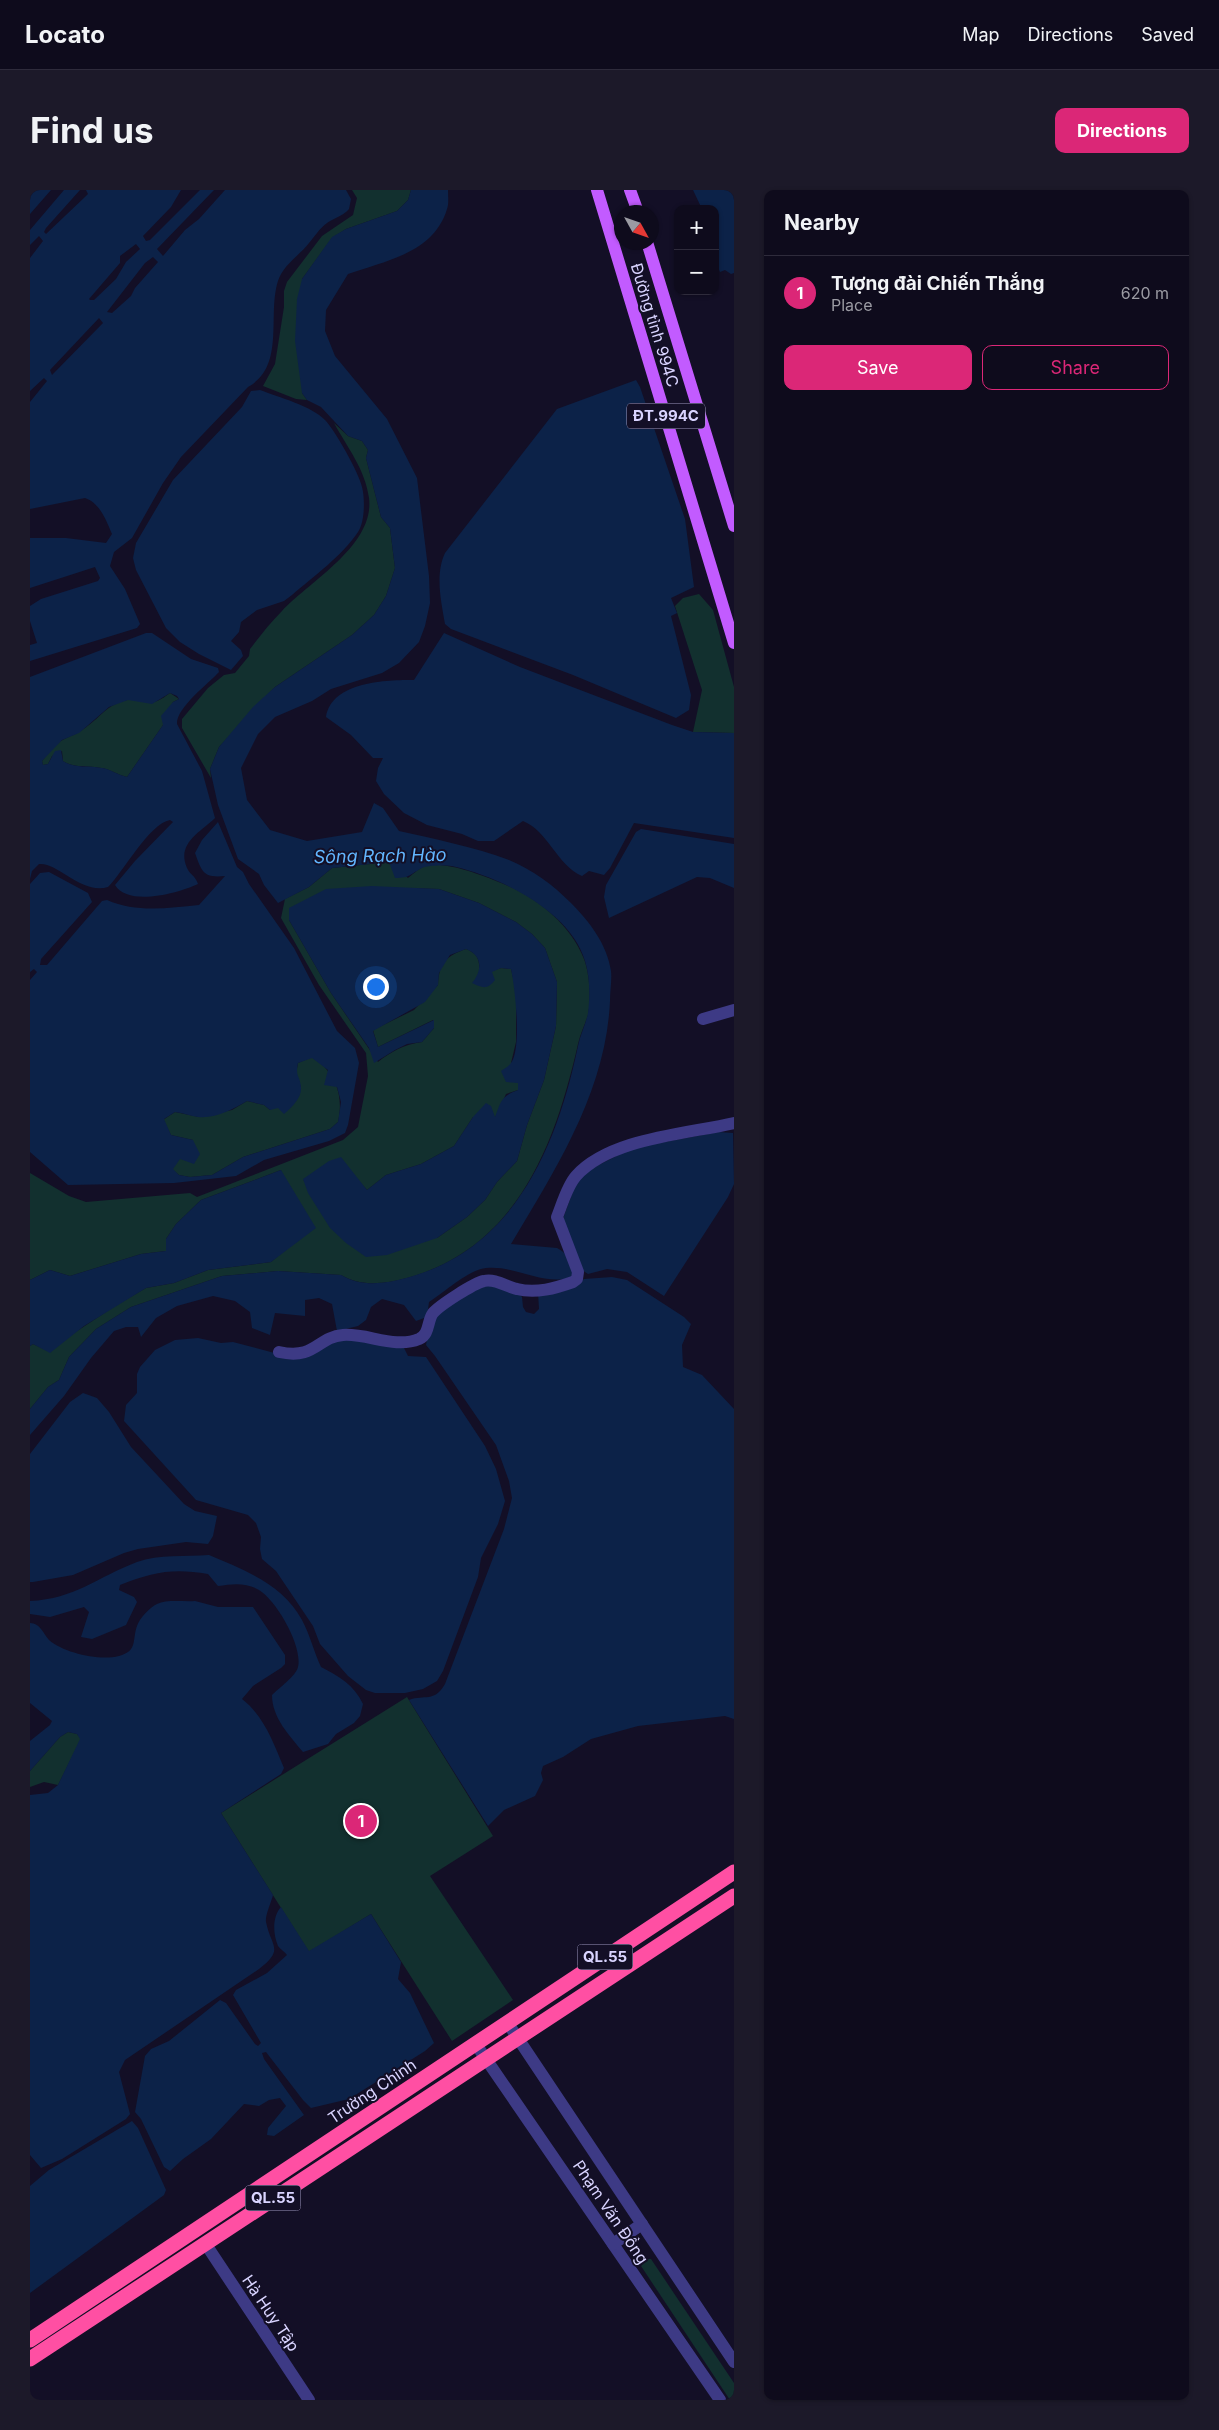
<!DOCTYPE html>
<meta charset="utf-8">
<style>
body{margin:0;font-family:Inter,sans-serif;background:#1c1929;color:#f1f3f6}
.controls{position:absolute;right:15px;top:15px;display:grid;overflow:hidden;border-radius:10px;box-shadow:0 1px 4px #0004}
.controls button{width:45px;height:45px;display:grid;place-items:center;padding:0;border:0;border-bottom:1px solid #2e2b3b;background:#0e0b1c;color:#f1f3f6;font:25px sans-serif}
.compass{position:absolute;left:584px;top:15px;width:45px;height:45px;border-radius:50%;background:#0e0b1c;box-shadow:0 1px 4px #0004;rotate:130deg}
.you{position:absolute;left:345px;top:796px;width:18px;height:18px;margin:-12px;border:4px solid #fff;border-radius:50%;background:#1a73e8;box-shadow:0 0 0 8px #1a73e833}
.badge{display:grid;place-items:center;width:32px;height:32px;border-radius:50%;background:#db2777;color:#fff;font-size:16px;font-weight:700}
.pin{position:absolute;translate:-50% -50%;border:2px solid #fff;box-shadow:0 1px 5px #0006}
.list{margin:0;padding:0;list-style:none}
h2{display:flex;justify-content:space-between;align-items:center;height:65px;margin:0;padding:0 20px;font-size:21px}
h2 small{font-size:16px;font-weight:400;color:#9b9ba3}
.list li{display:grid;grid-template-columns:32px 1fr auto;gap:15px;align-items:center;box-sizing:border-box;height:75px;padding:0 20px;border-top:1px solid #2e2b3b}
.list b{display:block;font-size:19px;white-space:nowrap}
.list p{margin:0;font-size:16px;white-space:nowrap;color:#9b9ba3}
.list em{font-size:16px;font-style:normal;color:#9b9ba3}
.actions{display:flex;gap:10px;padding:15px 20px}
.actions a{flex:1;padding:11px 0;border:1px solid #db2777;border-radius:10px;text-align:center;font-size:18px;color:#db2777}
.actions .main{background:#db2777;color:#fff}
.map{position:relative;flex:none;width:704px;height:2210px;overflow:hidden;border-radius:10px}
header{display:flex;align-items:center;gap:30px;box-sizing:border-box;height:70px;padding:0 25px;background:#0e0b1c;border-bottom:1px solid #2e2b3b}
header strong{font-size:24px}
nav{display:flex;gap:28px;margin-inline-start:auto;font-size:18px}
.intro{display:flex;align-items:center;justify-content:space-between;box-sizing:border-box;height:120px;padding:0 30px}
h1{margin:0;font-size:35px}
.button{padding:12px 22px;border-radius:10px;background:#db2777;color:#fff;font-size:18px;font-weight:700}
main{display:flex;gap:30px;padding:0 30px}
aside{flex:1;background:#0e0b1c;border-radius:10px;box-shadow:0 1px 4px #0004}
.map>svg:first-child{display:block}
.green{fill:#12302f;fill-rule:evenodd}
.water{fill:#0c2248;fill-rule:evenodd}
.lines{fill:none;stroke-linecap:round;stroke-linejoin:round}
.minor{stroke:#3d3a85;stroke-width:12}
.major{stroke:#c25bff;stroke-width:12}
.highway{stroke:#ff4fa3;stroke-width:15}
.labels{text-anchor:middle;stroke-width:4;stroke-linejoin:round;paint-order:stroke}
.shield{fill:#130f26;stroke:#9e99be;stroke-width:1}
.shield-label{font-size:15px;font-weight:bold;fill:#d9d4ff}
.street-label{font-size:16px;fill:#d9d4ff;stroke:#130f26}
.water-label{font-size:18px;font-style:italic;fill:#62b6ff;stroke:#130f26}
</style>
<header>
<strong>Locato</strong>
<nav><a>Map</a><a>Directions</a><a>Saved</a></nav>
</header>
<div class="intro"><h1>Find us</h1><a class="button">Directions</a></div>
<main>
<div class="map">
<svg width="704" height="2210" viewBox="0 0 704 2210">
<rect width="100%" height="100%" fill="#130f26"/>
<g class="green">
<path d="M 322,0 L 381,0 L 378,10 L 367,21 L 316,39 L 302,48 L 272,89 L 272,203 L 277,210 L 266,209 L 233,196 L 245,174 L 254,117 L 254,101 L 257,92 L 292,46 L 323,25 L 327,8 Z"/>
<path d="M 304,233 L 318,246 L 332,251 L 338,260 L 336,268 L 351,327 L 360,338 L 365,378 L 356,406 L 344,425 L 322,445 L 245,497 L 189,557 L 180,579 L 181,588 L 152,538 L 152,529 L 178,498 L 194,485 L 205,483 L 219,466 L 220,459 C 230,446 240,433 252,421 C 280,391 345,355 339,308 C 335,279 317,257 304,233 Z"/>
<path d="M 669,404 L 683,420 L 704,497 L 704,543 L 663,542 L 672,500 L 645,416 L 653,408 Z"/>
<path d="M 140,503 L 149,509 L 143,512 L 133,535 L 97,587 C 88,585 80,579 71,578 C 58,575 45,579 33,571 L 32,561 L 22,566 L 18,574 L 13,575 L 12,571 C 18,564 24,556 31,551 C 39,546 48,544 55,538 C 70,528 77,514 97,510 C 118,506 115,522 140,503 Z"/>
<path d="M 359,672 L 378,688 C 382,685 388,679 393,677 C 413,670 448,684 466,691 C 503,704 540,733 554,769 C 560,785 561,809 558,825 C 555,835 550,844 548,854 C 525,955 487,1058 377,1088 C 356,1094 331,1097 311,1085 L 248,1081 L 192,1086 L 101,1117 L 66,1139 L 39,1167 L 29,1190 L 18,1197 L 0,1219 L 0,1156 L 3,1154 L 20,1162 L 32,1151 L 85,1116 L 116,1098 L 144,1093 L 178,1080 L 241,1072 L 261,1055 L 251,980 L 171,1010 L 146,1034 L 136,1049 L 136,1061 L 111,1064 L 40,1086 L 20,1080 L 0,1090 L 0,983 L 39,1006 L 56,1012 L 160,1003 L 167,1007 L 313,950 L 328,937 L 338,886 L 336,863 L 289,795 L 251,728 L 255,709 L 279,697 L 302,678 ZM 374,698 L 409,699 L 449,713 L 486,732 L 502,744 L 515,758 L 527,792 L 526,836 L 514,890 L 497,935 L 487,971 L 467,992 L 455,1010 L 437,1027 L 407,1048 L 273,990 L 329,991 L 337,1000 L 356,985 L 391,974 L 424,956 L 443,927 L 465,928 L 476,904 L 488,900 L 488,893 L 481,873 L 486,852 L 486,801 L 481,779 L 471,778 L 449,785 C 450,771 449,764 436,759 C 416,766 409,773 408,795 L 384,820 L 343,840 L 348,857 L 403,830 L 404,838 L 392,852 C 373,855 362,861 348,872 L 301,803 L 259,730 L 259,719 Z"/>
<path d="M 282,867 C 306,882 314,906 308,932 L 300,939 L 213,967 L 182,985 L 160,987 L 149,985 L 142,979 L 163,950 L 141,945 L 133,930 L 145,922 L 169,927 L 202,920 L 217,911 L 234,915 L 240,920 L 271,897 L 266,884 L 268,873 Z"/>
<path d="M 377,1507 L 463,1646 L 400,1686 L 483,1810 L 422,1851 L 341,1724 L 279,1762 L 191,1623 Z"/>
<path d="M 38,1542 L 47,1544 L 51,1549 L 28,1595 L 14,1592 L 0,1597 L 0,1581 L 30,1547 Z"/>
<path d="M 617,2069 L 621,2069 L 704,2193 L 704,2210 L 700,2210 L 611,2076 Z"/>
</g>
<g class="water">
<path d="M 0,0 L 21,0 L 0,24 Z"/>
<path d="M 34,0 L 50,0 L 16,38 L 14,42 L 16,44 L 56,6 L 58,4 L 56,0 L 151,0 L 141,17 L 113,46 L 116,51 L 120,50 L 170,0 L 184,0 L 127,59 L 133,66 L 155,40 L 169,29 L 195,0 L 316,0 L 321,9 L 319,19 C 313,26 304,28 297,33 C 289,39 285,46 279,53 C 269,66 253,75 248,91 C 237,125 256,176 218,197 L 151,267 L 133,293 L 102,348 L 84,362 L 80,376 L 95,399 L 110,434 L 107,438 L 0,471 L 0,455 L 7,453 L 0,431 L 0,416 L 11,409 L 68,391 L 70,388 L 65,377 L 0,398 L 0,348 L 36,348 L 76,353 L 82,344 C 76,330 70,313 55,308 L 0,319 L 0,212 L 17,191 L 14,188 L 0,201 L 0,68 L 13,51 L 9,46 L 0,55 L 0,40 ZM 106,54 L 110,59 L 96,72 L 86,89 L 64,110 L 60,110 L 59,109 L 90,73 L 90,66 ZM 123,67 L 128,72 L 105,98 L 101,106 L 82,123 L 77,122 L 115,73 ZM 69,128 L 73,133 L 22,185 L 20,180 Z"/>
<path d="M 381,0 L 418,0 C 418,6 419,14 417,19 C 404,63 355,71 318,84 L 296,120 L 295,141 L 305,166 L 357,229 L 387,288 L 399,386 L 400,413 L 395,436 L 389,452 L 369,473 L 352,483 L 301,499 L 282,511 L 245,527 L 228,544 L 211,578 L 217,610 L 240,640 L 277,651 L 332,642 L 344,613 L 353,618 L 369,641 C 405,649 444,657 479,670 C 503,680 523,695 541,713 C 559,731 577,754 581,781 C 582,790 580,801 580,811 C 576,901 526,979 481,1054 L 527,1058 C 537,1063 541,1071 544,1082 L 540,1088 C 510,1095 485,1075 456,1078 C 440,1079 413,1103 399,1112 L 397,1127 L 386,1131 L 374,1115 L 352,1109 L 341,1117 L 336,1130 L 328,1136 L 307,1141 L 302,1114 L 289,1108 L 275,1110 L 275,1126 L 245,1123 L 240,1145 L 222,1138 L 220,1122 L 205,1111 L 183,1106 L 147,1116 L 126,1128 L 111,1147 L 108,1137 L 96,1137 L 84,1141 L 61,1168 L 34,1206 L 0,1245 L 0,1219 L 18,1197 L 29,1190 L 39,1167 L 66,1139 L 101,1117 L 192,1086 L 248,1081 L 311,1085 C 331,1097 355,1094 376,1088 C 485,1059 527,956 548,856 C 550,845 556,834 558,823 C 560,807 560,787 555,771 C 541,722 472,688 426,677 C 418,675 399,675 392,678 C 380,684 381,688 365,688 L 359,672 L 302,678 L 279,697 L 248,713 L 234,695 L 229,684 L 208,669 L 188,615 L 180,579 L 189,557 L 223,517 L 245,497 L 322,445 L 344,425 L 356,406 L 365,378 L 360,338 L 351,327 L 336,268 L 338,260 L 332,251 L 318,246 L 291,217 L 277,210 L 272,203 L 265,151 L 267,109 L 272,89 L 302,47 L 316,39 L 367,21 L 378,10 Z"/>
<path d="M 663,0 L 704,0 L 704,83 L 701,84 L 695,80 L 690,82 L 688,77 L 685,19 L 672,19 Z"/>
<path d="M 606,190 L 610,197 L 655,329 L 664,397 L 641,408 L 647,423 L 641,426 L 661,505 L 659,520 L 646,528 L 543,485 L 421,439 L 415,434 C 411,411 405,384 415,363 L 527,219 Z"/>
<path d="M 230,200 C 248,207 282,216 295,230 C 305,240 329,283 332,297 C 335,308 335,332 328,342 C 313,365 283,387 262,405 L 254,411 L 227,420 L 211,432 L 209,442 L 201,451 L 211,460 L 213,466 L 201,480 L 169,464 L 150,452 L 136,438 L 106,380 L 103,368 L 106,353 L 143,290 L 212,217 L 221,201 Z"/>
<path d="M 116,443 L 122,443 L 161,469 L 188,478 L 189,482 C 178,494 146,518 147,534 L 172,581 L 185,628 C 171,642 146,653 157,678 C 160,685 165,685 168,694 C 149,703 98,717 85,695 L 105,671 L 143,632 L 140,630 C 119,634 94,681 78,697 C 52,705 28,672 9,674 L 2,681 L 0,689 L 0,487 ZM 140,503 L 147,506 L 149,509 L 143,512 L 131,526 L 133,535 L 97,587 C 88,585 80,579 72,578 C 58,575 45,579 33,571 L 31,560 L 25,561 L 18,574 L 13,575 L 12,571 L 32,550 L 49,543 L 79,517 L 98,510 L 122,514 Z"/>
<path d="M 414,443 L 490,477 L 642,535 L 663,542 L 704,543 L 704,648 L 604,633 L 580,678 L 574,685 L 559,681 L 552,686 C 527,675 518,641 493,631 L 464,651 L 448,651 L 432,644 L 397,635 L 374,623 L 354,604 L 346,591 L 348,578 L 353,568 L 343,568 L 321,545 L 296,527 C 302,491 357,490 384,490 Z"/>
<path d="M 188,632 L 207,677 L 213,682 L 219,694 L 264,758 L 307,841 L 325,858 L 329,873 L 318,935 L 315,943 L 299,951 L 234,970 L 206,986 L 144,993 L 38,995 L 0,962 L 0,790 L 7,782 L 4,779 L 0,782 L 0,694 L 10,683 L 19,682 L 58,703 L 62,712 L 11,769 L 10,775 L 17,775 L 72,711 L 77,710 C 106,723 138,718 169,715 L 195,686 C 174,688 172,683 165,663 L 172,650 ZM 282,868 L 298,880 L 294,895 L 307,897 L 311,912 L 308,932 L 300,939 L 213,967 L 182,985 L 160,987 L 149,985 L 143,979 L 150,969 L 164,974 L 170,964 L 163,950 L 141,945 L 134,929 L 145,922 C 153,923 161,926 168,927 C 185,929 204,919 217,911 L 234,915 L 240,920 L 248,918 L 254,924 C 262,917 272,908 271,897 C 270,885 265,887 268,873 Z"/>
<path d="M 611,639 L 704,654 L 704,698 L 680,688 L 667,687 L 579,728 L 574,707 L 576,695 L 606,642 Z"/>
<path d="M 342,696 L 409,699 L 449,713 L 486,732 L 502,744 L 515,758 L 527,792 L 526,836 L 514,890 L 497,935 L 487,971 L 467,992 L 455,1010 L 437,1027 L 407,1048 L 357,1065 L 336,1067 L 316,1053 L 300,1038 L 278,1003 L 273,989 L 299,971 L 311,967 L 337,1000 L 356,985 L 391,974 L 424,956 L 443,927 L 456,913 L 461,916 L 465,927 C 471,911 471,906 488,900 L 488,893 L 476,892 L 471,881 C 474,879 479,876 481,873 C 492,858 485,798 481,779 L 471,778 L 462,782 L 465,790 C 457,800 453,798 442,793 C 453,780 452,765 436,759 L 420,765 L 409,783 L 408,795 L 395,812 L 343,841 L 348,857 L 404,830 L 404,838 L 392,852 L 377,854 L 365,860 L 344,873 L 339,858 L 301,803 L 259,730 L 259,718 L 296,699 Z"/>
<path d="M 689,942 L 703,943 L 704,994 L 698,1007 L 634,1106 L 597,1082 L 577,1079 L 558,1084 L 552,1080 L 531,1034 L 546,993 L 553,983 L 602,958 Z"/>
<path d="M 251,980 L 286,1038 L 241,1072 L 178,1080 L 144,1093 L 116,1098 L 54,1136 L 20,1163 L 3,1154 L 0,1156 L 0,1090 L 20,1080 L 40,1086 L 111,1064 L 136,1061 L 136,1049 L 146,1034 L 171,1010 Z"/>
<path d="M 582,1087 L 597,1090 L 654,1127 L 661,1134 L 652,1155 L 653,1177 L 672,1185 L 704,1219 L 704,1529 L 695,1526 L 608,1536 L 561,1549 L 533,1567 L 513,1576 L 511,1583 L 513,1590 L 505,1606 L 474,1620 L 458,1636 L 379,1510 C 395,1504 404,1513 415,1494 L 474,1339 L 482,1308 L 479,1291 L 466,1255 L 405,1166 L 396,1155 L 398,1144 L 409,1121 L 454,1094 L 488,1102 L 492,1107 L 493,1117 L 496,1122 L 504,1124 L 509,1119 L 508,1102 L 543,1095 L 554,1089 Z"/>
<path d="M 168,1148 L 191,1153 L 203,1152 L 252,1165 L 309,1148 L 374,1158 L 378,1166 L 396,1167 L 455,1256 L 466,1279 L 475,1311 L 468,1334 L 451,1368 L 448,1387 L 413,1481 L 407,1491 L 393,1499 L 375,1503 L 345,1503 L 336,1500 L 318,1486 L 290,1454 L 283,1436 L 246,1381 L 232,1369 L 230,1359 L 231,1347 L 226,1333 L 218,1325 L 166,1310 L 94,1231 L 96,1215 L 107,1203 L 107,1184 L 110,1177 L 125,1160 L 145,1150 Z"/>
<path d="M 53,1203 L 67,1208 L 79,1222 L 101,1257 L 154,1314 L 165,1321 L 187,1326 L 183,1346 L 178,1354 L 156,1352 L 108,1359 L 94,1363 L 43,1385 L 3,1392 L 0,1392 L 0,1264 L 40,1212 Z"/>
<path d="M 179,1365 C 214,1380 253,1394 272,1430 C 280,1445 284,1462 291,1477 C 309,1486 324,1495 333,1514 L 330,1526 L 324,1533 L 306,1544 L 298,1554 L 273,1562 C 260,1546 242,1528 242,1505 C 249,1498 266,1486 268,1477 C 273,1457 247,1411 229,1400 C 216,1392 202,1394 188,1396 L 178,1384 C 143,1378 123,1382 90,1395 L 89,1400 L 104,1407 L 107,1412 L 96,1435 L 62,1449 L 51,1447 L 59,1422 L 54,1417 L 20,1427 L 0,1424 L 0,1411 C 45,1409 67,1387 107,1372 C 129,1364 156,1367 179,1365 Z"/>
<path d="M 165,1411 L 188,1417 L 223,1417 L 255,1465 L 255,1474 L 251,1478 L 223,1496 L 212,1509 C 234,1526 243,1552 254,1578 L 251,1584 L 191,1623 L 243,1705 C 241,1713 235,1725 236,1732 C 241,1757 255,1759 229,1779 L 95,1870 L 89,1882 L 100,1924 L 96,1929 L 32,1969 L 11,1978 L 0,1965 L 0,1605 L 18,1603 L 28,1595 L 50,1549 L 47,1544 L 38,1542 L 30,1547 L 0,1581 L 0,1551 L 20,1535 L 22,1531 L 0,1513 L 0,1433 C 10,1433 13,1443 19,1450 C 34,1463 69,1471 89,1466 C 108,1461 102,1450 107,1436 C 109,1429 120,1417 127,1414 C 137,1409 154,1412 165,1411 Z"/>
<path d="M 251,1717 L 279,1761 L 341,1724 L 371,1772 L 368,1789 L 380,1803 L 404,1853 L 395,1861 L 319,1909 L 281,1918 L 273,1910 L 236,1862 L 232,1863 L 234,1869 L 274,1925 L 244,1946 L 237,1945 L 238,1938 L 256,1916 L 250,1908 L 239,1910 L 229,1916 L 214,1914 L 181,1949 L 153,1969 L 140,1981 L 134,1977 L 111,1929 L 105,1922 L 115,1866 L 121,1859 L 139,1851 L 190,1810 L 196,1813 L 225,1854 L 228,1856 L 231,1853 L 203,1805 L 206,1800 L 237,1783 L 257,1765 C 255,1762 250,1759 248,1756 C 243,1744 242,1727 251,1717 Z"/>
<path d="M 102,1931 L 108,1938 L 136,2000 L 134,2005 L 0,2103 L 0,1996 L 19,1980 Z"/>
</g>
<g class="lines">
<g class="minor">
<path d="M 673,829 L 704,820"/>
<path d="M 249,1162 C 286,1170 287,1147 313,1145 C 337,1143 365,1159 389,1149 C 400,1144 397,1131 403,1123 C 410,1115 444,1093 454,1091 C 465,1088 477,1097 487,1099 C 506,1104 526,1098 543,1092 L 547,1089 L 548,1082 L 527,1027 C 532,1015 537,996 546,986 C 580,948 657,944 704,933"/>
<path d="M 477,1832 L 704,2172"/>
<path d="M 445,1853 L 690,2210"/>
<path d="M 175,2053 L 279,2210"/>
<path d="M 583,2054 L 612,2034"/>
</g>
<g class="major">
<path d="M 567,0 L 704,453"/>
<path d="M 600,0 L 608,22"/>
<path d="M 617,52 L 704,336"/>
</g>
<g class="highway">
<path d="M 0,2150 L 704,1682"/>
<path d="M 0,2169 L 704,1706"/>
</g>
</g>
<g class="labels">
<g class="shield">
<rect x="597" y="213.5" width="78" height="25" rx="4"/>
<rect x="547.5" y="1754.5" width="55" height="25" rx="4"/>
<rect x="215.5" y="1995.5" width="55" height="25" rx="4"/>
</g>
<g class="shield-label">
<text x="636" y="231">ĐT.994C</text>
<text x="575" y="1772">QL.55</text>
<text x="243" y="2013">QL.55</text>
</g>
<g class="street-label">
<text transform="translate(625 135) rotate(73)" y="6">Đường tỉnh 994C</text>
<text transform="translate(342 1901) rotate(-34)" y="6">Trường Chinh</text>
<text transform="translate(581 2022) rotate(56)" y="6">Phạm Văn Đồng</text>
<text transform="translate(241 2123) rotate(56)" y="6">Hà Huy Tập</text>
</g>
<g class="water-label">
<text transform="translate(350 666) rotate(-1)" y="6">Sông Rạch Hào</text>
</g>
</g>
</svg>
<div class="controls">
<button>+</button>
<button>−</button>
</div>
<svg class="compass" viewBox="-18 -18 36 36"><path d="M0-13l5 13h-10z" fill="#e53935"/><path d="M0 13l5-13h-10z" fill="#9b9ba3"/></svg>
<div class="you"></div>
<div class="pin badge" style="left:331px;top:1631px">1</div>
</div>
<aside>
<h2>Nearby<small></small></h2>
<ul class="list">
<li><span class="badge">1</span><div><b>Tượng đài Chiến Thắng</b><p>Place</p></div><em>620 m</em></li>
</ul>
<div class="actions"><a class="main">Save</a><a>Share</a></div>
</aside>
</main>
